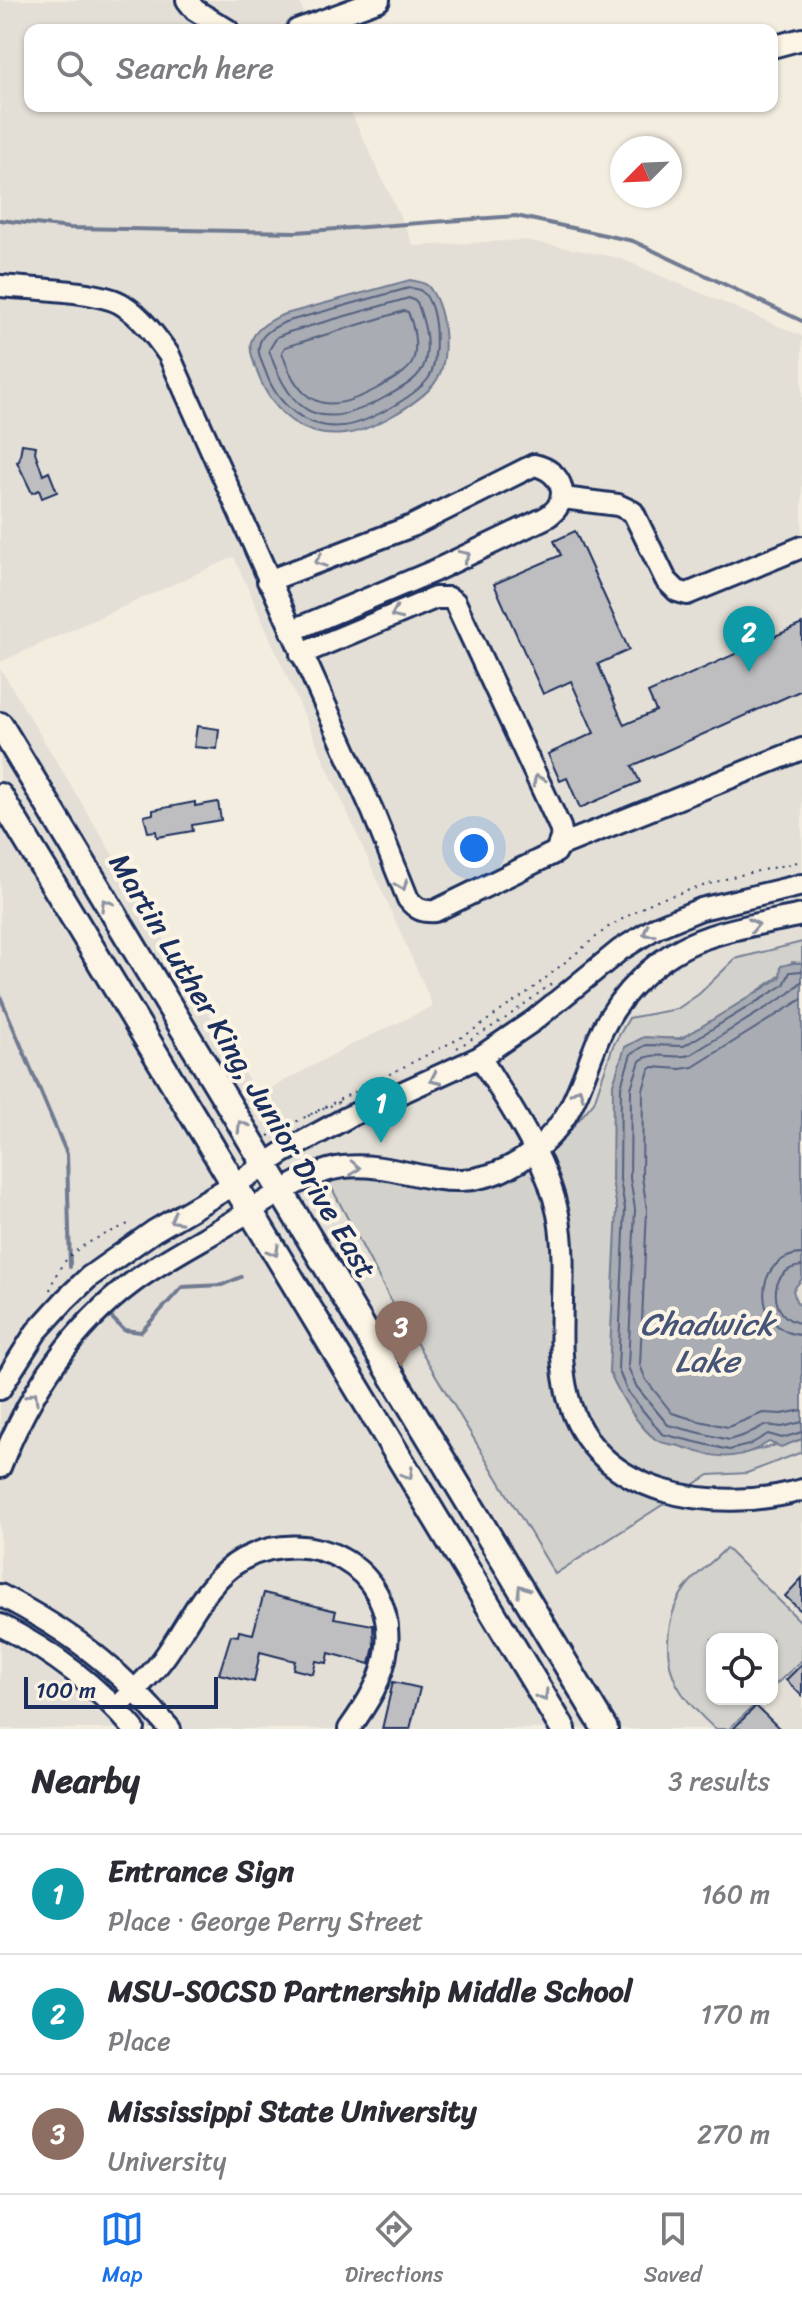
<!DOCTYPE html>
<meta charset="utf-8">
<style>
body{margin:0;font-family:Sriracha,sans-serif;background:#f2f2f3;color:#2b2b33}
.controls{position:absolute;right:24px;bottom:24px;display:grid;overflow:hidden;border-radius:16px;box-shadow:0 2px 6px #0004}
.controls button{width:72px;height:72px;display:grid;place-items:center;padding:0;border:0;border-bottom:2px solid #e1e1e2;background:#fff;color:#2b2b33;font:40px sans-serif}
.compass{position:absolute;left:610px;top:136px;width:72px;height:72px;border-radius:50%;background:#fff;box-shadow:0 2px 6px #0004;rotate:246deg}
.scale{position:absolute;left:24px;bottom:20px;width:194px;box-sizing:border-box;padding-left:8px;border:4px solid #1b2f5e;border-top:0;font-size:22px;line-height:28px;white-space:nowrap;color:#1b2f5e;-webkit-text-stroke:6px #fcf5e5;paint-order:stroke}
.you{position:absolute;left:474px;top:848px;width:28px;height:28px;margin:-20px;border:6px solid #fff;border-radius:50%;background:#1a73e8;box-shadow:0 0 0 12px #1a73e833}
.badge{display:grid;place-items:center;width:52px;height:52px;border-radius:50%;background:#1a73e8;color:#fff;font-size:26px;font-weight:700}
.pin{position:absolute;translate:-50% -66px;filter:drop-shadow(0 2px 4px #0008)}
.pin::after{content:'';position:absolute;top:42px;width:28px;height:24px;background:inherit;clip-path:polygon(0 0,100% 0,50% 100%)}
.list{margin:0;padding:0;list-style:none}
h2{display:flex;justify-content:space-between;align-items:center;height:104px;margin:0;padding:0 32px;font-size:34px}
h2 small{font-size:26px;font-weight:400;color:#7c7c81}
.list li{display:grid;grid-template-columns:52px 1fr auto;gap:24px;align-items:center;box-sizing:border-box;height:120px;padding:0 32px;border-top:2px solid #e1e1e2}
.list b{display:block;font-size:30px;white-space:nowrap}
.list p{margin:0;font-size:26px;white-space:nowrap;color:#7c7c81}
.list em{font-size:26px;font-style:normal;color:#7c7c81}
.icon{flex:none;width:44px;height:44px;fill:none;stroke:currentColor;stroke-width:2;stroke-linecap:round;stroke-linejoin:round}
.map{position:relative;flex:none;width:802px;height:1729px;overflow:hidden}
.search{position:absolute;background:#fff;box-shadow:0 2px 6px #0004;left:24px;right:24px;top:24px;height:88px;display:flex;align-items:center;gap:20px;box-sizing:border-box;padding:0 28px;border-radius:16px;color:#7c7c81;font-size:30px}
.sheet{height:464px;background:#fff}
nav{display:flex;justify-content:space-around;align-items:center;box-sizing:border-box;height:112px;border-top:2px solid #e1e1e2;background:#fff;font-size:22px;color:#7c7c81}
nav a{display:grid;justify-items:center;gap:4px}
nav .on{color:#1a73e8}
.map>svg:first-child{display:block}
.built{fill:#e3dfd6;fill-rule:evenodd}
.green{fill:#d3d1cc;stroke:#778095;stroke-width:2}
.water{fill:#a9acb3;stroke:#707a91;stroke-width:2}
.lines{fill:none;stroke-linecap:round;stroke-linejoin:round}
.shore{stroke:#546180;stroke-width:2}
.stream{stroke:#707a91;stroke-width:4}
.building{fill:#bebec0;stroke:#1b2f5e;stroke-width:2}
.minor-casing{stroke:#1b2f5e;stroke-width:26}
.major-casing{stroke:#1b2f5e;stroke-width:30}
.path{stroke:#1b2f5e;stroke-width:2;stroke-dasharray:2 6;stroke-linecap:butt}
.minor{stroke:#fcf5e5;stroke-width:20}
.major{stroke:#fcf5e5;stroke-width:24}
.oneway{stroke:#8c92a2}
.labels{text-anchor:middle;stroke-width:8;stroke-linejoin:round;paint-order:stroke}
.street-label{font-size:30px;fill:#1b2f5e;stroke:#fcf5e5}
.water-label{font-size:32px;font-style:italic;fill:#465478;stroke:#fcf5e5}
</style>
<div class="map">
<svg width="802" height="1729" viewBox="0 0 802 1729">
<rect width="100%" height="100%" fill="#f3ede0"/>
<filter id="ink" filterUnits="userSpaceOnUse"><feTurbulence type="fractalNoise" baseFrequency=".0125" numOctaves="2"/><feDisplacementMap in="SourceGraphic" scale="16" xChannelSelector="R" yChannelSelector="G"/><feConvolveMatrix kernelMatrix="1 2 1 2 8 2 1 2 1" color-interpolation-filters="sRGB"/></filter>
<g filter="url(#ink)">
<path class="built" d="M 0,0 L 298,0 L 312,30 L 30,30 L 30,106 L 348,106 L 414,246 L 525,240 L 619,258 L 802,336 L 802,1729 L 0,1729 L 0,668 L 258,1095 L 351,1045 L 433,1006 L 234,557 L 0,662 ZM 712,1639 L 772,1639 L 772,1699 L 712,1699 Z"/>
<g class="green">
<path d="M 802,942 L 802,963 L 792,962 L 778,977 L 724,1014 L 687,1035 L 680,1038 L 646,1039 L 731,1456 L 802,1439 L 802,1452 L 747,1473 L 709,1475 L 555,1574 L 390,1299 L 327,1179 L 354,1175 L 446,1189 L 522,1170 L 554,1149 L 594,1102 L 613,1046 L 629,1018 L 677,1009 L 699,994 L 735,959 Z"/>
<path d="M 726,1548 L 802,1623 L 802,1660 L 772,1688 L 772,1639 L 712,1639 L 712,1699 L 761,1699 L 729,1729 L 715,1729 C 703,1718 691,1706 682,1693 C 660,1660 665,1611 690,1582 C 701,1570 715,1560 726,1548 Z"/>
</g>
<g class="water">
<path d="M 410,280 C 418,282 427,282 431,290 C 446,312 451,363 434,384 C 418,404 369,432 344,434 C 298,439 268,407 255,366 C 253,359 249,351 251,342 C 255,328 270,321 282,315 Z"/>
<path d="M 793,963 L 802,963 L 802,1279 L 793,1290 L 796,1301 L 802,1308 L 802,1439 L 781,1447 L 769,1442 C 735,1463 716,1458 679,1446 C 672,1444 661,1444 655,1439 C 635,1423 620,1395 609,1371 L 617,1209 L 612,1180 L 613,1084 L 625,1047 L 644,1037 L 681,1039 L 780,978 L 781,966 Z"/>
</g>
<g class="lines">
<g class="shore">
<path d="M 409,288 C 412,288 419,289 421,291 C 439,302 440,363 428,379 C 414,397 366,424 343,426 C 306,430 276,404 265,370 C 262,363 257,353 259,346 C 261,333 275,327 285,322 Z"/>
<path d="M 409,298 L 417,302 C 424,321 430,341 425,362 C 421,378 402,388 389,395 C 326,432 292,421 269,350 L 277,337 L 289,332 Z"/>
<path d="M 404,311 L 408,312 C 414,326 418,346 413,361 C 409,371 394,379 385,384 C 334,414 301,414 282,352 L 285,347 Z"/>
<path d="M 802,971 L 790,972 L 784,985 L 684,1046 L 646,1045 L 631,1054 L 621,1086 L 620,1179 L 625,1209 L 618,1369 L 627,1391 L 662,1434 L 729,1450 L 749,1445 L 768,1434 L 782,1438 L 802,1432"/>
<path d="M 802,981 L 790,993 L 690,1055 C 673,1060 654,1050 640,1061 L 631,1088 L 630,1178 L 635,1209 L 628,1367 L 636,1386 L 668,1425 L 729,1440 L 745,1435 L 765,1425 L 782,1427 L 802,1422"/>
<path d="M 802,999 L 693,1067 L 680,1069 L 653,1067 L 649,1070 L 643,1090 L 642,1177 L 647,1209 L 640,1365 L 646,1380 L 672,1413 L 699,1421 L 728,1427 L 763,1413 L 782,1414 L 802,1410"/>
<path d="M 802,1254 C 751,1256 752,1333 802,1335"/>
<path d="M 802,1266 C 766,1268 768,1321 802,1323"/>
</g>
<g class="stream">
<path d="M 0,220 L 70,228 L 296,232 L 516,216 L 633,241 L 802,321"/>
<path d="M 0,996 L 67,1154 L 70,1267"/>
<path d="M 110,1316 L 124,1330 L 141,1332 L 182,1287 L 222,1285 L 241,1277"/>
</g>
</g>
<g class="building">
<path d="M 22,444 L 36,446 L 35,452 L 43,475 L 49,472 L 57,492 L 42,498 L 39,490 L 32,493 L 17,462 L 19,461 Z"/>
<path d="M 575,531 L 629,650 L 598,664 L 624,725 L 656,711 L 648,693 L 802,624 L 802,690 L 632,766 L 640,782 L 580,808 L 567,778 L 560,781 L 548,754 L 594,733 L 571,681 L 543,694 L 494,584 L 561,555 L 554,541 Z"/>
<path d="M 197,726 L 219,729 L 217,749 L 194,747 Z"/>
<path d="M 195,802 L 195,806 L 218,802 L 221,820 L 192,825 L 193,831 L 157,837 L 156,831 L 148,832 L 144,816 L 153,814 L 153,810 Z"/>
<path d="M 802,1578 L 802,1612 L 785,1596 Z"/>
<path d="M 264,1593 L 336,1611 L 334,1618 L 373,1625 L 374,1646 L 370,1664 L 329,1653 L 327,1663 L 316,1661 L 313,1674 L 293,1669 L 295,1661 L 260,1652 L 254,1682 L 219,1674 L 231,1635 L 238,1636 L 239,1631 L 253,1634 Z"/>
<path d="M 802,1664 L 802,1696 L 786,1680 Z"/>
<path d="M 393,1682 L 420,1688 L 410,1729 L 382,1729 Z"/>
<path d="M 756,1706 L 780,1729 L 733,1729 Z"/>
</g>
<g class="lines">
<g class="minor-casing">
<g id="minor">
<path d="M 187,0 L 195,10 L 228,30"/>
<path d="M 297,30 L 379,0"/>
<path d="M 772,47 L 802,39"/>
<path d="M 0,286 C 29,289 101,290 123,305 C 142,317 156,337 169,355 L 373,812 L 408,899 C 416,909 422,912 435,911 L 556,852 L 562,836 L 560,827 L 455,602 L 449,598 L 435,598 L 301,654"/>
<path d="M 563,498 L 618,505 L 633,512 L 666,580 L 677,591 L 687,594 L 802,547"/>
<path d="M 268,581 L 412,526 L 534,465 C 564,471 573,502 545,518 L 434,571 L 291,631"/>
<path d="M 559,846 L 802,749"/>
<path d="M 480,1057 C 510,1107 546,1156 558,1214 C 570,1274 553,1338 568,1397 C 594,1498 717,1514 802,1490"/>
<path d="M 0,1389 L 36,1332 L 65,1300 L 89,1277 L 154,1231 L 245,1178 L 284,1152 L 348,1117 L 480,1057 L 533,1021 L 620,950 L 657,927 L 701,909 L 802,885"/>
<path d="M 0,1467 C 28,1395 69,1330 132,1283 C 164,1259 201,1241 235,1220 C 265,1202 308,1171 343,1167 C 408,1160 451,1204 520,1161 C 571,1128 576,1094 597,1042 C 616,995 659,953 708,937 C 738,926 771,922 802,915"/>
<path d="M 0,1595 C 72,1632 117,1667 170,1729"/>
<path d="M 0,1625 C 51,1651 97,1685 134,1729"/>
<path d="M 117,1708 C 132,1692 150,1677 163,1659 C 187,1627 206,1579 243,1559 C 310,1524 395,1566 387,1647 C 384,1678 367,1704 349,1729"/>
</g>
</g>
<g class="major-casing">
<g id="major">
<path d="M 0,725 L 605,1729"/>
<path d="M 0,796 L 563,1729"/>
</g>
</g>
<g class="path">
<path d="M 457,1048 L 506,1018 L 551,984"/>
<path d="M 308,1116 L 339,1102"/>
<path d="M 268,1136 L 466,1035 L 531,990 L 607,928 L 654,901 L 732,877 L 802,861"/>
<path d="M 50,1290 C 63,1248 92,1241 128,1224"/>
</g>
<use href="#minor" class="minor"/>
<use href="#major" class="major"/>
</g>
<defs><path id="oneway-chevron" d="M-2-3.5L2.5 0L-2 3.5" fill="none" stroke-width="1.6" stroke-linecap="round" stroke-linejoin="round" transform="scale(2)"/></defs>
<g class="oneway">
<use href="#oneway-chevron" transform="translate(465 556) rotate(-26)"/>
<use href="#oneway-chevron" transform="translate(320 561) rotate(159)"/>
<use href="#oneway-chevron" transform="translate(396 614) rotate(156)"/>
<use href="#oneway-chevron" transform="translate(538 780) rotate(-115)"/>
<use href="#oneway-chevron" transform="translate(402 885) rotate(68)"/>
<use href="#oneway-chevron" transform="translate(106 904) rotate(-121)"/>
<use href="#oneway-chevron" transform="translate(754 925) rotate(-12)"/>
<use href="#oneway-chevron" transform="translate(648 932) rotate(149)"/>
<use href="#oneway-chevron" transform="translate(435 1079) rotate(155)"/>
<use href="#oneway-chevron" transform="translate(578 1093) rotate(-69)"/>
<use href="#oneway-chevron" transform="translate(242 1126) rotate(-122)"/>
<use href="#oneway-chevron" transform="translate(355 1168) rotate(2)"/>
<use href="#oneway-chevron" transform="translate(175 1219) rotate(150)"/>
<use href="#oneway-chevron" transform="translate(274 1251) rotate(60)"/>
<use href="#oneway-chevron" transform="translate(33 1397) rotate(-60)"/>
<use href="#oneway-chevron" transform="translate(408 1474) rotate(59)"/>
<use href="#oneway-chevron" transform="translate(522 1590) rotate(-121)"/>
<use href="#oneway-chevron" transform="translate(543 1696) rotate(59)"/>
</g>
</g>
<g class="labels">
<g class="street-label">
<text transform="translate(243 1066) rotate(59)" y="10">Martin Luther King, Junior Drive East</text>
</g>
<g class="water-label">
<text x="707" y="1335">Chadwick<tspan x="707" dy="37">Lake</tspan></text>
</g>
</g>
</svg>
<div class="controls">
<button><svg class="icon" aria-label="locate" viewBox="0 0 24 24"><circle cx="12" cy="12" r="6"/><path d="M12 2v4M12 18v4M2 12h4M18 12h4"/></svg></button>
</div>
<svg class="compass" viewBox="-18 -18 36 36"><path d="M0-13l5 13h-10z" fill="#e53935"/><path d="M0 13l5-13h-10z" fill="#7c7c81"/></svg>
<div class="scale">100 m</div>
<div class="you"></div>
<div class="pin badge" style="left:381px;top:1143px;background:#0f9aa8">1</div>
<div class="pin badge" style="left:749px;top:672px;background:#0f9aa8">2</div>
<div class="pin badge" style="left:401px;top:1367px;background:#8d6e63">3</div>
<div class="search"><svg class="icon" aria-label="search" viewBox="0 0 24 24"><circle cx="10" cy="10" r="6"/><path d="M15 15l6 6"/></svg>Search here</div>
</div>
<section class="sheet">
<h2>Nearby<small>3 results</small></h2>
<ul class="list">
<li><span class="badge" style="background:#0f9aa8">1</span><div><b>Entrance Sign</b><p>Place · George Perry Street</p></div><em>160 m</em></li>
<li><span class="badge" style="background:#0f9aa8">2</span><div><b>MSU-SOCSD Partnership Middle School</b><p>Place</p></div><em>170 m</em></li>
<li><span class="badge" style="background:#8d6e63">3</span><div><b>Mississippi State University</b><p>University</p></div><em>270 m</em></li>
</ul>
</section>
<nav>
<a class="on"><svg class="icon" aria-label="map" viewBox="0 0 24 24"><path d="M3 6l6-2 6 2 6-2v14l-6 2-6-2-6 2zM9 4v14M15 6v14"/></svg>Map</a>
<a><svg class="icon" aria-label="directions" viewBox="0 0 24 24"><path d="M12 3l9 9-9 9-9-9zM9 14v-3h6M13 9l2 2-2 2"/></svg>Directions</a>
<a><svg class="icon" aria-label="saved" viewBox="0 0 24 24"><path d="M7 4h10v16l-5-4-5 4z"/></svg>Saved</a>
</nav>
